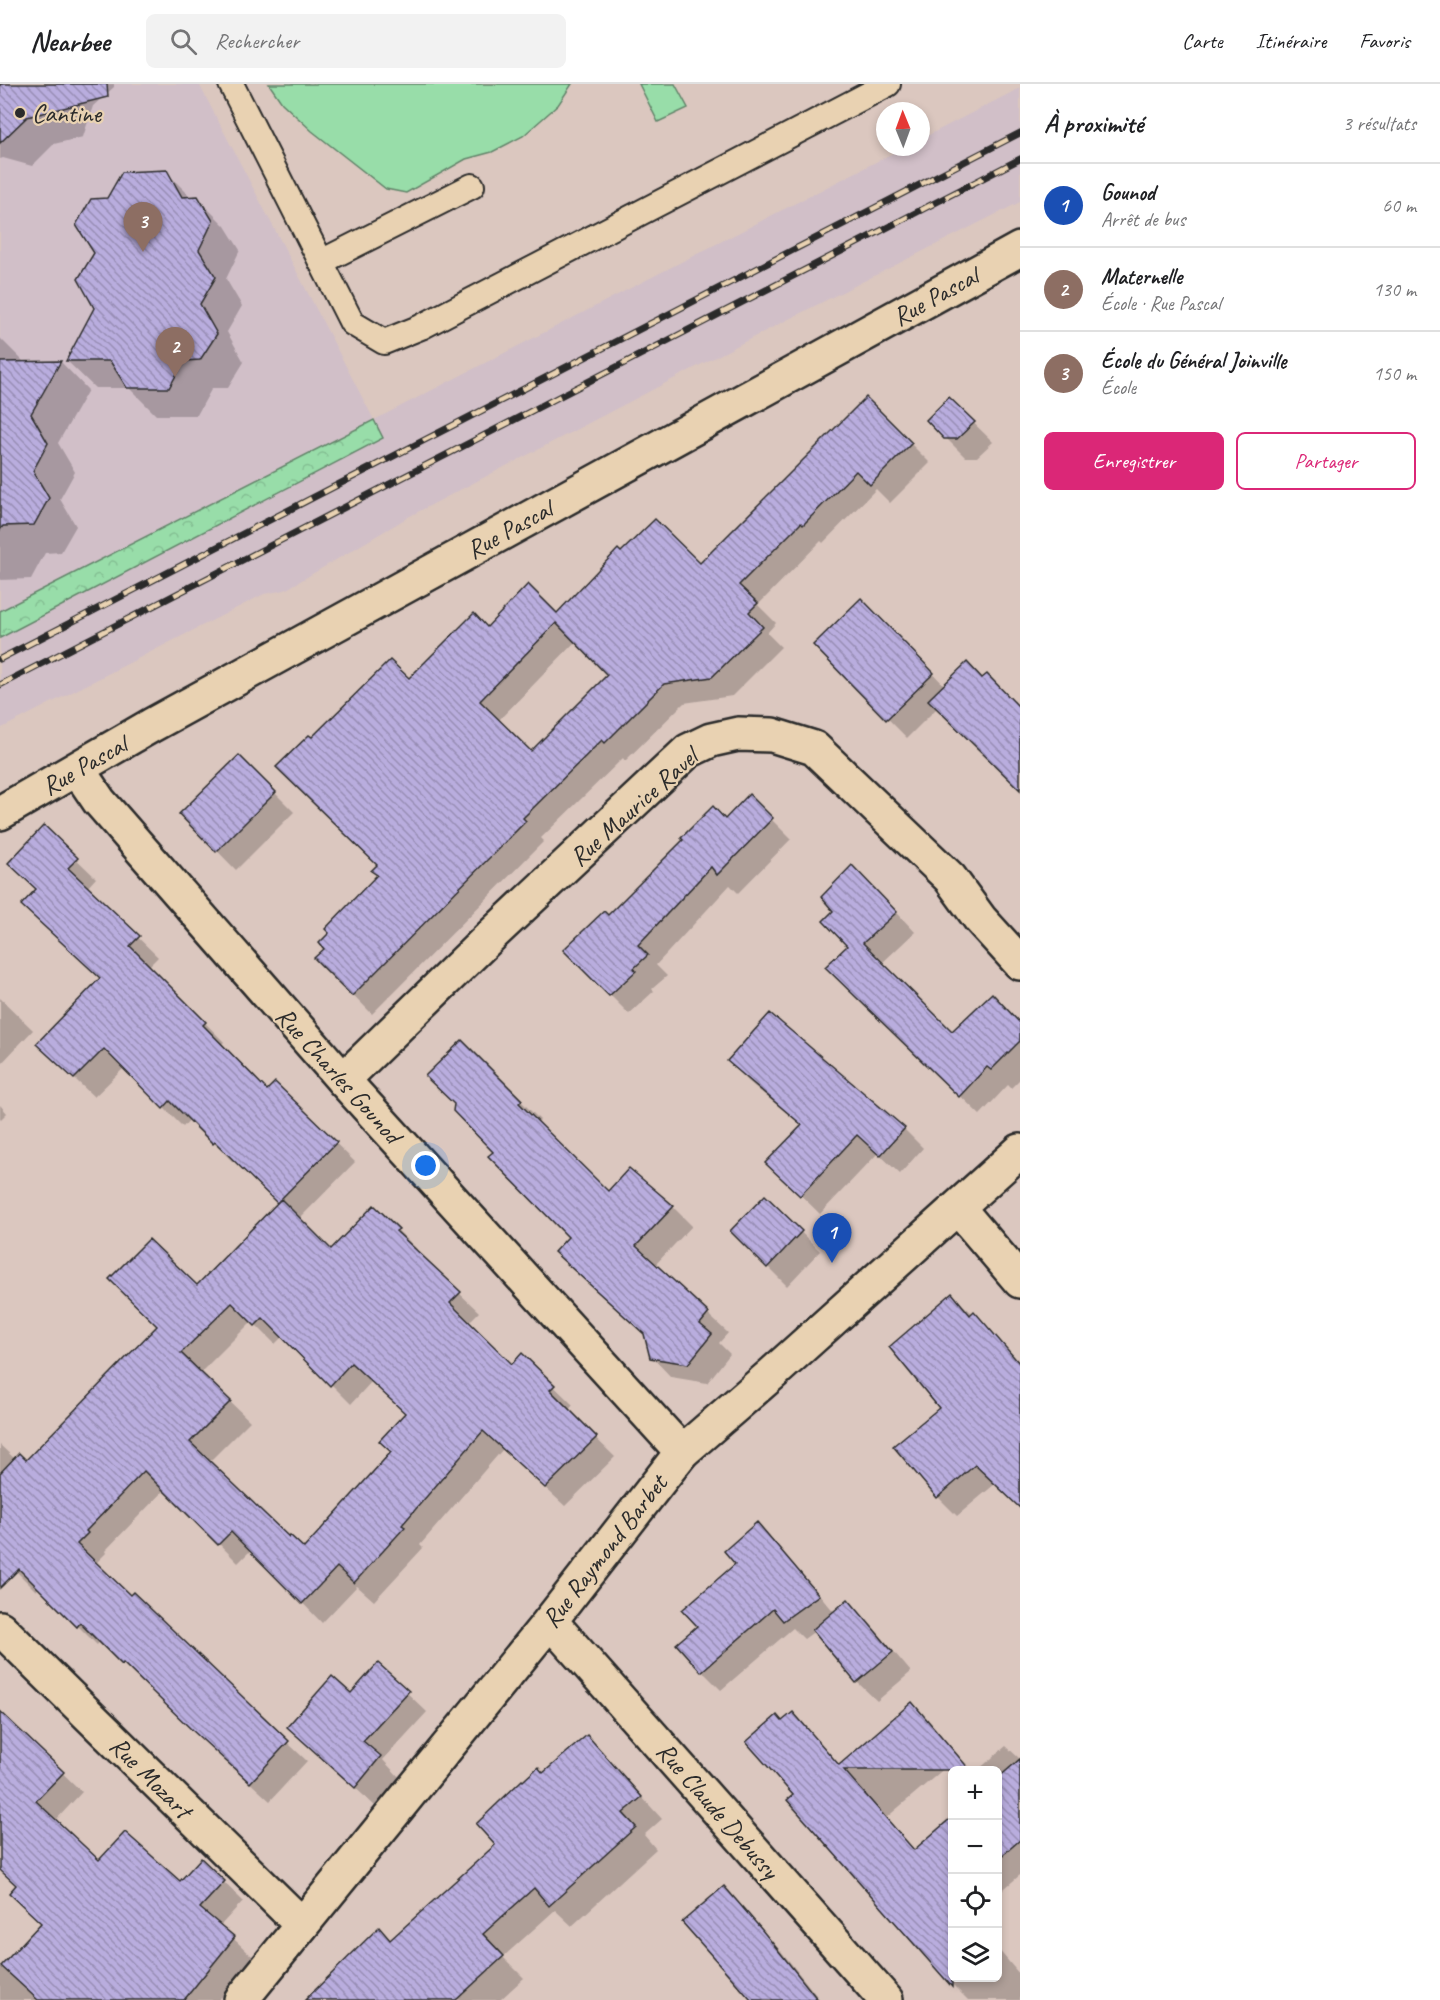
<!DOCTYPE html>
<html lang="fr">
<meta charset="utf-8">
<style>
body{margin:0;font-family:Caveat,sans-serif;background:#f2f2f2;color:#202124}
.controls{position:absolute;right:18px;bottom:18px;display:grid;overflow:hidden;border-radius:9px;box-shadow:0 3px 9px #0003}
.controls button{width:54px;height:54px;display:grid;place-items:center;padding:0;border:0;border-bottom:2px solid #e0e0e0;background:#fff;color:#202124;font:30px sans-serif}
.compass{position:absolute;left:876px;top:18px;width:54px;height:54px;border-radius:50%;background:#fff;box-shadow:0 3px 9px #0003;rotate:359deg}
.you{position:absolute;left:426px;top:1082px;width:21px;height:21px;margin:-15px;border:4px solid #fff;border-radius:50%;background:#1a73e8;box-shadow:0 0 0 9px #1a73e833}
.badge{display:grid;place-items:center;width:39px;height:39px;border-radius:50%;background:#db2777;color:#fff;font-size:20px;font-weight:700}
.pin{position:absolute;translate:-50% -50px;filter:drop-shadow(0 2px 3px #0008)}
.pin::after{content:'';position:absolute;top:32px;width:21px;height:18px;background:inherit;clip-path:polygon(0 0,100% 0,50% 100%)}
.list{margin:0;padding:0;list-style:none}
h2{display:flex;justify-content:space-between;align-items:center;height:78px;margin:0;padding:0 24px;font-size:26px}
h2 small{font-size:20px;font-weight:400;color:#757577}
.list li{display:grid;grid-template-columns:39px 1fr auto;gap:18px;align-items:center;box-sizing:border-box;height:84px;padding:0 24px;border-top:2px solid #e0e0e0}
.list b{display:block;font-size:22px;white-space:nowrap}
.list p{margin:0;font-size:20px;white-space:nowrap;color:#757577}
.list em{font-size:20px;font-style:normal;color:#757577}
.actions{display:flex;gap:12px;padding:18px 24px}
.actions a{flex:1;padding:14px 0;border:2px solid #db2777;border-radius:9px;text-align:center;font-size:21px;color:#db2777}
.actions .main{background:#db2777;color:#fff}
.icon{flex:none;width:33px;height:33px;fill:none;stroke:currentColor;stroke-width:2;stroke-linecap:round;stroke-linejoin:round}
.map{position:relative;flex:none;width:1020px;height:1916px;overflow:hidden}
header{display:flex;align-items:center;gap:36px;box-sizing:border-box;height:84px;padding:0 30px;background:#fff;border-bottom:2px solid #e0e0e0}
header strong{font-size:28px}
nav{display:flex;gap:33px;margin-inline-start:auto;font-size:21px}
.search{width:420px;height:54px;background:#f2f2f2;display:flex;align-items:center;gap:15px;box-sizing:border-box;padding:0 21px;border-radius:9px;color:#757577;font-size:22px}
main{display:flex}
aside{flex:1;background:#fff}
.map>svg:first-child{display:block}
.built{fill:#d1bfc8}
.forest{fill:url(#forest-crowns);stroke:#62846a;stroke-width:1.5}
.pitch{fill:#98dda9;stroke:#62846a;stroke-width:1.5}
.shadow{fill:#0003;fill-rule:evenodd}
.building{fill:url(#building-back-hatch);stroke:#2b2b2b;stroke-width:1.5;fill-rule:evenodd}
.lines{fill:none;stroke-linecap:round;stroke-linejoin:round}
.service-casing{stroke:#2b2b2b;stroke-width:28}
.minor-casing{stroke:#2b2b2b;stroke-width:38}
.service{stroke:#e9d2b2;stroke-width:24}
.minor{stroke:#e9d2b2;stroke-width:33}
.rail-casing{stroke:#2b2b2b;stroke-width:7}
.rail{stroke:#e9d2b2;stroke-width:4.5;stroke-dasharray:14;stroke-linecap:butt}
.poi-dot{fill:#2b2b2b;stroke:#e9d2b2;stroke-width:2}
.labels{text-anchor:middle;stroke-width:4.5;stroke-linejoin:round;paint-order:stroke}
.poi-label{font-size:26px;fill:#2b2b2b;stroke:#e9d2b2;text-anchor:start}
.street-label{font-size:26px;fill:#2b2b2b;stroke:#e9d2b2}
</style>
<header>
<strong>Nearbee</strong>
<div class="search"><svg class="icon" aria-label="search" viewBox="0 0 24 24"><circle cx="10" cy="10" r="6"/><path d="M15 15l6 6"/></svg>Rechercher</div>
<nav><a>Carte</a><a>Itinéraire</a><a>Favoris</a></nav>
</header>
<main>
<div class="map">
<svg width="1020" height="1916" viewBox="0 0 1020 1916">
<defs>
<pattern id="forest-crowns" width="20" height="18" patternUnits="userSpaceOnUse" patternTransform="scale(1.5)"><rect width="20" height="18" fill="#98dda9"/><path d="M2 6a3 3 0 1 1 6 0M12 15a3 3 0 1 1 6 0" fill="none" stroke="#83be92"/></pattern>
<pattern id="building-back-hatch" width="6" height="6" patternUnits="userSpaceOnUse" patternTransform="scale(1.5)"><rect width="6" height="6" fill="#b9adde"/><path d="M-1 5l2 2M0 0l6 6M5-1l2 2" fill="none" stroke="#978db4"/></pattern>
</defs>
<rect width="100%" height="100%" fill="#dbc7bf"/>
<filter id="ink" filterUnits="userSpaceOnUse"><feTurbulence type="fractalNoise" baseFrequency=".0167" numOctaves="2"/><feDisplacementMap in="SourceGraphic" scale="12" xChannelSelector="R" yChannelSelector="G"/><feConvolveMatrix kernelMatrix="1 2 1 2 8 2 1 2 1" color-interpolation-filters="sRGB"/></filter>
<g filter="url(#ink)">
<path class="built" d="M 0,0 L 199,0 L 374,336 L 905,63 L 921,63 L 921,55 L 1020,4 L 1020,118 L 777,241 L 410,432 L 285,506 L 264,510 L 0,645 L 0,554 L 383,354 L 373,336 L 0,527 Z"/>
<path class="forest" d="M 374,336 L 383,354 L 0,554 L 0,527 Z"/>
<g class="pitch">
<path d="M 269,0 L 572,0 L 558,21 L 523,52 L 492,68 L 466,75 L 406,109 L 386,105 L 312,47 L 282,19 Z"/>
<path d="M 639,0 L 675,0 L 688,24 L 658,38 Z"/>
</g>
<g class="shadow">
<path d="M 0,0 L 114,0 L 114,3 L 93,22 L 83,53 L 54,60 L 32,82 L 3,74 L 0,75 Z"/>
<path d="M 166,88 L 192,114 L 197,114 L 225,142 L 240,166 L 226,195 L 242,222 L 227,248 L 244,278 L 228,304 L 212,304 L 197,331 L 156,331 L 129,304 L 95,304 L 67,277 L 96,224 L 95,169 L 108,115 Z"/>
<path d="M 0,254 L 25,279 L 61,278 L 88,306 L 58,359 L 75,388 L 60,415 L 76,442 L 61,468 L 45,469 L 31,495 L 0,496 Z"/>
<path d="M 866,315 L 930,379 L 890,419 L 876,405 L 823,459 L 821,457 L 758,521 L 776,539 L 767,549 L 781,563 L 732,612 L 684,619 L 625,677 L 623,674 L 541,754 L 544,757 L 372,930 L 317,874 L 326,865 L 379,792 L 378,782 L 312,655 L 409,597 L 487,545 L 557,531 L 700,481 ZM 576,557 L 610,591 L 531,669 L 498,637 Z"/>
<path d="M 949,315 L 993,358 L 977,373 L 965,373 L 928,336 Z"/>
<path d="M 880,535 L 945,602 L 983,596 L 1020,625 L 1020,705 L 938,623 L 907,654 L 815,561 Z"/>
<path d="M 239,673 L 294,728 L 236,786 L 181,730 Z"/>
<path d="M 749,713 L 791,755 L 738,809 L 730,801 L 656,881 L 667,892 L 652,905 L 654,907 L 629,930 L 565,866 L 726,736 Z"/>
<path d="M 44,744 L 96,794 L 87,804 L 158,873 L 149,882 L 224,958 L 221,961 L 267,1008 L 275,1000 L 355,1078 L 299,1135 L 331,1167 L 374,1123 L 417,1165 L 415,1167 L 479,1228 L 468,1239 L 512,1282 L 522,1271 L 573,1321 L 568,1327 L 615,1373 L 565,1422 L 503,1365 L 420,1461 L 423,1464 L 374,1517 L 357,1502 L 322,1539 L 251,1466 L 238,1479 L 165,1405 L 105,1467 L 106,1469 L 96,1479 L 307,1677 L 270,1717 L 213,1665 L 144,1598 L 142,1599 L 100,1557 L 97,1561 L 39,1503 L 36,1507 L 0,1471 L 0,1361 L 15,1375 L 26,1378 L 279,1119 L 235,1076 L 233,1078 L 190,1035 L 183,1043 L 124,984 L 94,1013 L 58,979 L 101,894 L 38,806 ZM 252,1237 L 275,1260 L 283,1252 L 351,1320 L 372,1297 L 407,1330 L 393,1369 L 304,1466 L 289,1455 L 209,1378 L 250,1337 L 200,1289 Z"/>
<path d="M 872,802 L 915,848 L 882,879 L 952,949 L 1020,940 L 1020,995 L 1011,1004 L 1008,1001 L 980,1031 L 847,902 L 849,862 Z"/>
<path d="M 0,914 L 33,946 L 0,981 Z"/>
<path d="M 462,958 L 540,1036 L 537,1039 L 608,1109 L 673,1123 L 692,1142 L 655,1181 L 728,1249 L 719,1259 L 730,1270 L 707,1299 L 671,1293 L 652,1273 L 646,1252 L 556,1168 L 570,1153 L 495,1068 Z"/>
<path d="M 729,977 L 904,1045 L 923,1064 L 900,1090 L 878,1069 L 820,1130 L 768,1079 L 802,1042 L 748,997 Z"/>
<path d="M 0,1021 L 7,1029 L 0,1036 Z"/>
<path d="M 765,1113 L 820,1167 L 787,1202 L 732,1147 Z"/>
<path d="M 952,1211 L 993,1248 L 1020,1280 L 1020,1423 L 995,1400 L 957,1432 L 938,1413 L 941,1324 Z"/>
<path d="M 757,1440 L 776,1459 L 835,1529 L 848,1517 L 867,1536 L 911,1588 L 877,1617 L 857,1598 L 815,1547 L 804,1555 L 793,1544 L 721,1606 L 702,1587 L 699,1542 L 737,1480 Z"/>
<path d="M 378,1581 L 427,1628 L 383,1676 L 399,1693 L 375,1722 L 289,1643 L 351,1611 Z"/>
<path d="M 912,1620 L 959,1672 L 886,1734 L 916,1767 L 952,1735 L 952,1894 L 998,1894 L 998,1865 L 1020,1891 L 1020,1916 L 968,1916 L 951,1899 L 795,1711 L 782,1638 L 792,1630 L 841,1682 Z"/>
<path d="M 0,1628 L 82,1708 L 55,1737 L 99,1778 L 180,1799 L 201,1776 L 243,1817 L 220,1842 L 253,1873 L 219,1916 L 0,1916 L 0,1885 L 42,1839 L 18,1801 L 0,1769 Z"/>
<path d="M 587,1653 L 662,1735 L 644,1751 L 656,1765 L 572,1842 L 555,1826 L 503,1873 L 524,1894 L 500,1916 L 307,1916 L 379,1845 L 391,1857 L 497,1761 L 543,1690 Z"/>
<path d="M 1006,1662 L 1020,1675 L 1020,1791 L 998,1810 L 998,1686 L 978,1686 Z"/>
<path d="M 724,1805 L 781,1867 L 820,1916 L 751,1916 Z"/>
</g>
<g class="building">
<path d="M 0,0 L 107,0 L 108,13 L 27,33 L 0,59 Z"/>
<path d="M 167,86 L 182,113 L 198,112 L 213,137 L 199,166 L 216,193 L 200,220 L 217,250 L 200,276 L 184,277 L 169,304 L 127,304 L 110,277 L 66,277 L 94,224 L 78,195 L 94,169 L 76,141 L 91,115 L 107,114 L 122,88 Z"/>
<path d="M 61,277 L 31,330 L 48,359 L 33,387 L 49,414 L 34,441 L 3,442 L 0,446 L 0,278 Z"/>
<path d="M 866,313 L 912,359 L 870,401 L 856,387 L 803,441 L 801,439 L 739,501 L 758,519 L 749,528 L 763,543 L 712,593 L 664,600 L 605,659 L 602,656 L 523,734 L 526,737 L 352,912 L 314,874 L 324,865 L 319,859 L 329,849 L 325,845 L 377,791 L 371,787 L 377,781 L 276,683 L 309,651 L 312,653 L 390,576 L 409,594 L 474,529 L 487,543 L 528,500 L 557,529 L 618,465 L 621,468 L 655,435 L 700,479 ZM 556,539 L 607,591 L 531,667 L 480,617 Z"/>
<path d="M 949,313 L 975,338 L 957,355 L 944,355 L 926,336 Z"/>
<path d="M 861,514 L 934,589 L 886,636 L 813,561 Z"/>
<path d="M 967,578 L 982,594 L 987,590 L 1020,624 L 1020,706 L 928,616 Z"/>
<path d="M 239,671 L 276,708 L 216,768 L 179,730 Z"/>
<path d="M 749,710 L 773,734 L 717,791 L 711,783 L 638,861 L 648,871 L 634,884 L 636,887 L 609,912 L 563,866 L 604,827 L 608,831 L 683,756 L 681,754 L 713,722 L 725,735 Z"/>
<path d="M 44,741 L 78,774 L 68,784 L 140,852 L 130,862 L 206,938 L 203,941 L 267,1006 L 275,998 L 337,1058 L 277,1119 L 215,1058 L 213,1060 L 170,1017 L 163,1025 L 104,965 L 74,995 L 36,960 L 100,894 L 21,821 L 36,805 L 8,779 Z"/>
<path d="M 852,781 L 897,828 L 863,859 L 952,947 L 992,909 L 1020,939 L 1020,957 L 991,986 L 987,983 L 959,1013 L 825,883 L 847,862 L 823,837 L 833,827 L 821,813 Z"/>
<path d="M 770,929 L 905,1044 L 880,1072 L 857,1051 L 800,1112 L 765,1079 L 802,1041 L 727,977 Z"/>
<path d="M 462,956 L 522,1016 L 519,1019 L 608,1107 L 629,1084 L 674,1122 L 636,1162 L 709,1229 L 700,1240 L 712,1250 L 688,1280 L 650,1274 L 644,1250 L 554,1168 L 568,1153 L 488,1072 L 493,1068 L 453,1027 L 454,1020 L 425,992 Z"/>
<path d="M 765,1111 L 802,1147 L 767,1184 L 730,1147 Z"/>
<path d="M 281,1115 L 331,1165 L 374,1121 L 399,1145 L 396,1147 L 461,1208 L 450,1219 L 512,1280 L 522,1269 L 555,1301 L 550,1306 L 597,1353 L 545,1404 L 483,1347 L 402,1441 L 405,1443 L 354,1499 L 337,1483 L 302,1520 L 231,1448 L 218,1461 L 144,1387 L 86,1447 L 88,1449 L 77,1460 L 130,1511 L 133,1508 L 289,1657 L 250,1699 L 192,1646 L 123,1579 L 122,1581 L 80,1539 L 77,1543 L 19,1485 L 0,1504 L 0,1389 L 19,1369 L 26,1376 L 157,1242 L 109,1195 L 149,1155 L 197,1201 ZM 232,1219 L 255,1242 L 263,1234 L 330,1302 L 351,1279 L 405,1329 L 379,1357 L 391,1368 L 304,1464 L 290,1451 L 289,1453 L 190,1358 L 231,1317 L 181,1269 Z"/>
<path d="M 952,1209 L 970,1231 L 974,1227 L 1020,1280 L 1020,1424 L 975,1381 L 937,1414 L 893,1362 L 939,1324 L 889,1263 Z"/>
<path d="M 757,1438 L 819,1511 L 783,1537 L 773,1525 L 701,1588 L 676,1560 L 697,1542 L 682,1526 L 735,1480 L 724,1467 Z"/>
<path d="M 848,1515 L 893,1568 L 856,1599 L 812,1546 Z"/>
<path d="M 378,1579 L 409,1607 L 363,1657 L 381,1672 L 355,1704 L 287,1643 L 332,1592 L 351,1609 Z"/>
<path d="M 912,1618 L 970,1686 L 844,1686 L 914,1766 L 952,1733 L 952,1903 L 787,1716 L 793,1711 L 746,1658 L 777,1631 L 782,1637 L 793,1628 L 839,1681 Z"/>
<path d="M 0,1627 L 64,1688 L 36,1717 L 99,1776 L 125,1748 L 180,1797 L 201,1774 L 225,1797 L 200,1824 L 235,1853 L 184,1916 L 38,1916 L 1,1882 L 41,1839 L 9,1809 L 16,1801 L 0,1786 Z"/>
<path d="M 587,1651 L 642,1713 L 623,1729 L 636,1743 L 549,1822 L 534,1804 L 483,1850 L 504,1872 L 456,1916 L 305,1916 L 379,1843 L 390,1856 L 495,1761 L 476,1740 L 522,1696 L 523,1697 L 538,1683 L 543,1689 Z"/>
<path d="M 1020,1675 L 1020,1756 L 998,1775 L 998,1694 Z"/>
<path d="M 724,1802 L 762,1846 L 818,1916 L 751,1916 L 682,1838 Z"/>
</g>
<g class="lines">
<g class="service-casing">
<g id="service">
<path d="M 231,0 L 352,239 L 384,258 L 421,243 L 888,0"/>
<path d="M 321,178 L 472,102"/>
</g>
</g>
<g class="minor-casing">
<g id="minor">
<path d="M 78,686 L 99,717 L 343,996 L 682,1368"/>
<path d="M 0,729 L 152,641 L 1020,165"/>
<path d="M 343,996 L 494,849 L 688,667 L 711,656 L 738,650 L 772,651 L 814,664 L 950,794 L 980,835 L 1020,879"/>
<path d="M 958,1124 L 1020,1197"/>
<path d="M 550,1537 L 886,1916"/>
<path d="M 0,1544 L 302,1841"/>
<path d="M 241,1916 L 550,1537 L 682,1368 L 772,1290 L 1020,1067"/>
</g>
</g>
<use href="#service" class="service"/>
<use href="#minor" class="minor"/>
<g class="rail-casing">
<g id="rail">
<path d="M 0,575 L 1020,49"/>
<path d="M 0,601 L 1020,75"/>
</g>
</g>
<use href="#rail" class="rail"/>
</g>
</g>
<circle class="poi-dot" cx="20" cy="29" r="6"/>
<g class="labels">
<g class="poi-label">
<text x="32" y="38">Cantine</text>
</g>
<g class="street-label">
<text transform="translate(935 212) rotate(-29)" y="9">Rue Pascal</text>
<text transform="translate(509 445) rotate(-29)" y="9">Rue Pascal</text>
<text transform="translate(84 681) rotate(-30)" y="9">Rue Pascal</text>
<text transform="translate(633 723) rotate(-42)" y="9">Rue Maurice Ravel</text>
<text transform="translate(339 991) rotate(48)" y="9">Rue Charles Gounod</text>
<text transform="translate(604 1467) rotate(-52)" y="9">Rue Raymond Barbet</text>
<text transform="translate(151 1693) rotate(45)" y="9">Rue Mozart</text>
<text transform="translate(718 1726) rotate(49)" y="9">Rue Claude Debussy</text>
</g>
</g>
</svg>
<div class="controls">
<button>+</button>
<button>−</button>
<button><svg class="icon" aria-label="locate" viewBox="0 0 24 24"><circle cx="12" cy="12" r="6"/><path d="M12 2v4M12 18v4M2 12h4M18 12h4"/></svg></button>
<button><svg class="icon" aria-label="layers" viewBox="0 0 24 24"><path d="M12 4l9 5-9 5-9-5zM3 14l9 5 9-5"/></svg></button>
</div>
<svg class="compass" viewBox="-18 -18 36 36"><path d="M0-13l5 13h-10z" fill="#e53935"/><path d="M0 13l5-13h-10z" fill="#757577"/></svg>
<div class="you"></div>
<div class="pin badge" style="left:832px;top:1179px;background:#1a4fb4">1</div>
<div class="pin badge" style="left:175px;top:293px;background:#8d6e63">2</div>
<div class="pin badge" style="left:143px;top:168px;background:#8d6e63">3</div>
</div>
<aside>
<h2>À proximité<small>3 résultats</small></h2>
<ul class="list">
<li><span class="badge" style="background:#1a4fb4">1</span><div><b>Gounod</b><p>Arrêt de bus</p></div><em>60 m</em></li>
<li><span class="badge" style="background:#8d6e63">2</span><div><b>Maternelle</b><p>École · Rue Pascal</p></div><em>130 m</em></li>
<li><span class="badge" style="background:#8d6e63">3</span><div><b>École du Général Joinville</b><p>École</p></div><em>150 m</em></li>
</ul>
<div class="actions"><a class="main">Enregistrer</a><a>Partager</a></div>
</aside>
</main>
